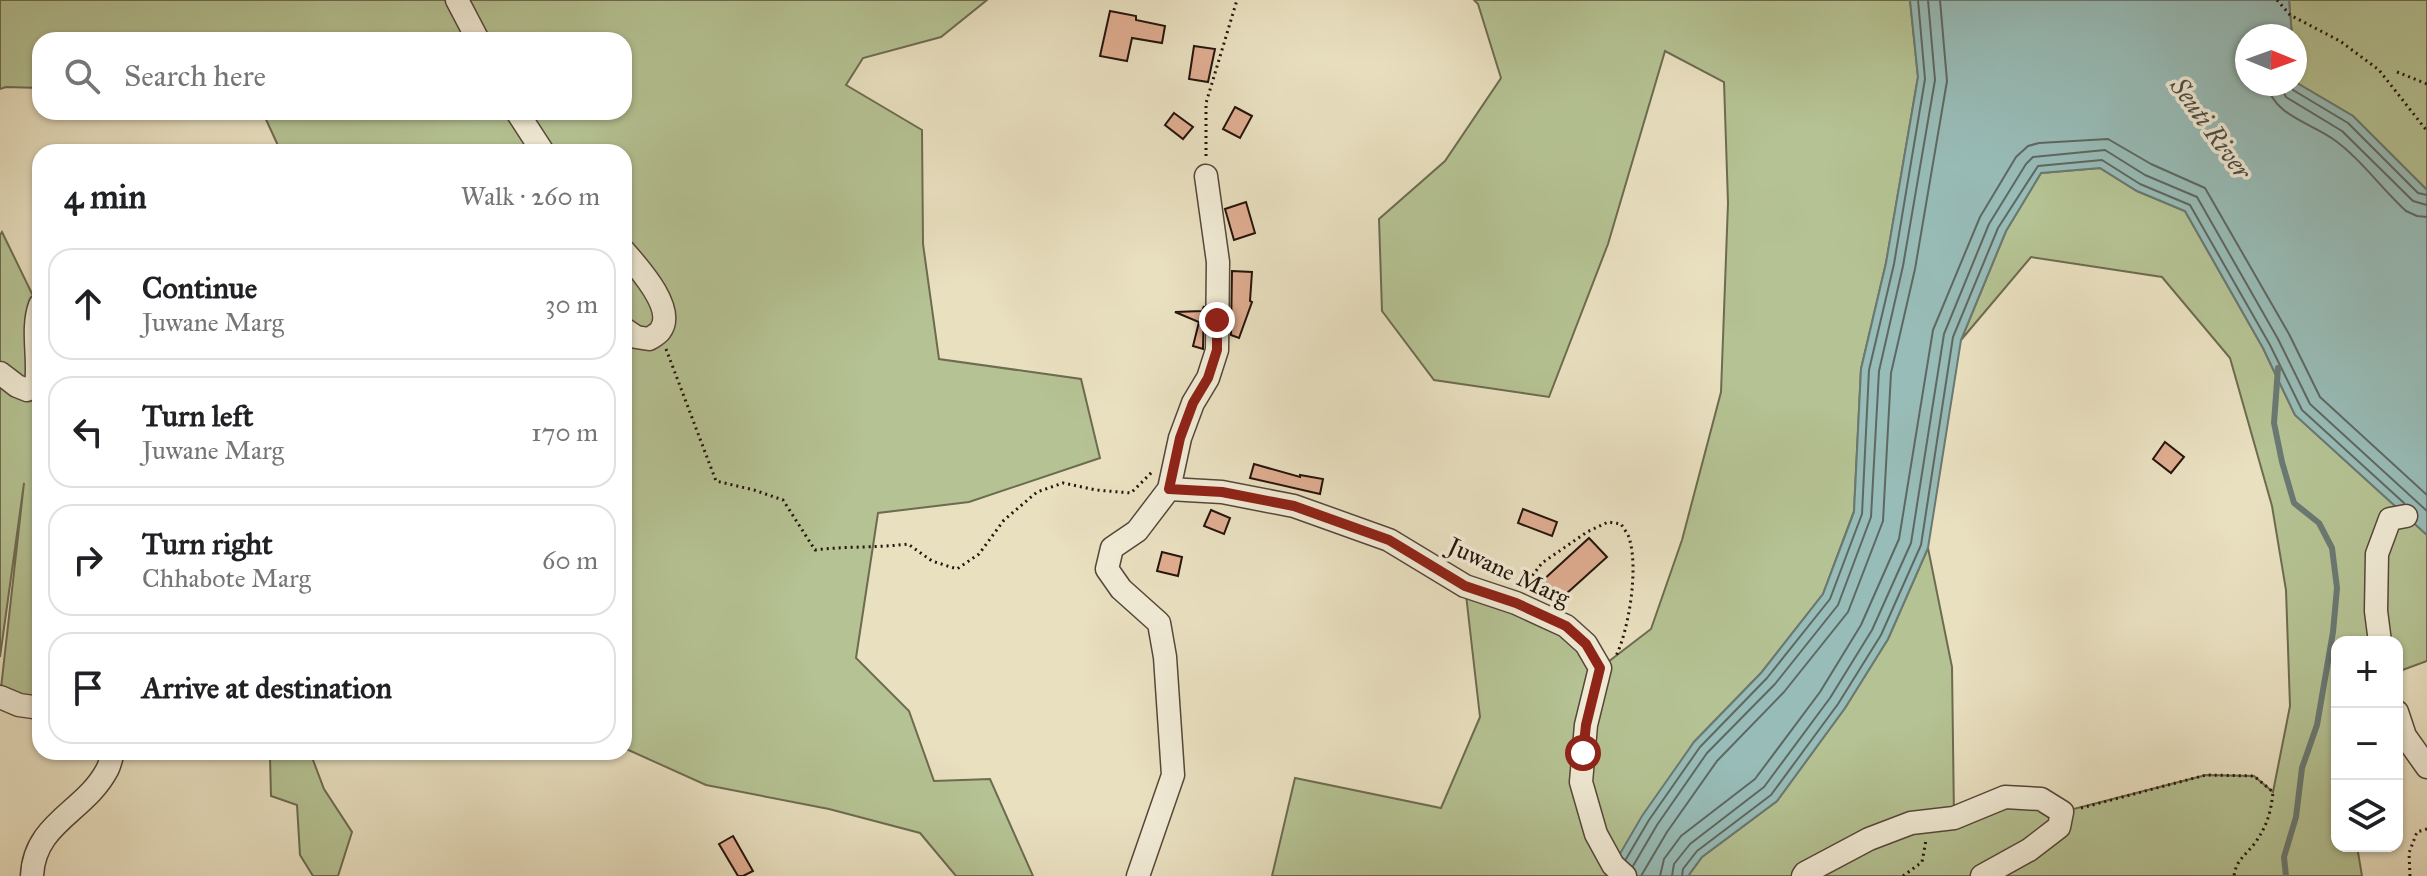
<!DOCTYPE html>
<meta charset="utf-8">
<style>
body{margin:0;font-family:"IM FELL Great Primer",serif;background:#f6f6f6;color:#202124}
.controls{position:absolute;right:24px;bottom:24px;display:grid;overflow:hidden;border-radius:16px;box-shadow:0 2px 6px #0004}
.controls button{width:72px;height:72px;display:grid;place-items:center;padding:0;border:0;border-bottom:2px solid #e0e0e0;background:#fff;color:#202124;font:40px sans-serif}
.compass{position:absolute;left:2235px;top:24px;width:72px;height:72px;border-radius:50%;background:#fff;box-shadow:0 2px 6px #0004;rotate:91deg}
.stop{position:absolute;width:24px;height:24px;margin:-18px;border:6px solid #8f2418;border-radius:50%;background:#fff}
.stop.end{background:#8f2418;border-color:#fff;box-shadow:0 2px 8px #0008}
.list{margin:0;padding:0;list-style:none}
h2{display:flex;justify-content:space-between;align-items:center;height:104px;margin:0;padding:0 32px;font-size:34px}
h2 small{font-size:26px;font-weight:400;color:#757577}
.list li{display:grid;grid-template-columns:52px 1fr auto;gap:24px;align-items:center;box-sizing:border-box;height:112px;margin:0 16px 16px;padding:0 16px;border:2px solid #e0e0e0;border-radius:24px}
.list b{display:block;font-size:30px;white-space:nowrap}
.list p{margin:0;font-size:26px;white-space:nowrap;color:#757577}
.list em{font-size:26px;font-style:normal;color:#757577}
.icon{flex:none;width:44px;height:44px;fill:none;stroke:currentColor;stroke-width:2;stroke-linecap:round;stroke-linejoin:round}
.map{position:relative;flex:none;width:2427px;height:876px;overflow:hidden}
.search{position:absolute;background:#fff;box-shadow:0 2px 6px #0004;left:32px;top:32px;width:600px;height:88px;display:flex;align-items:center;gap:20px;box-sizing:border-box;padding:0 28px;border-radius:24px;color:#757577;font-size:30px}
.panel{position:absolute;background:#fff;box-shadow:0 2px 6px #0004;left:32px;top:144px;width:600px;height:616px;border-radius:24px}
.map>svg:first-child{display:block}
.green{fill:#b5c293;stroke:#6d6b50;stroke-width:2}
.water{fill:#98bcb7;stroke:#6a7973;stroke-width:2}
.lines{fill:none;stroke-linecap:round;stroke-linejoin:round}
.shore{stroke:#5e6862;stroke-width:2}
.stream{stroke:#6a7973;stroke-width:6}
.building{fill:#e0ad91;stroke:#25140c;stroke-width:2}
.street-casing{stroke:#564739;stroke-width:25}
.path{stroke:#25140c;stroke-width:3;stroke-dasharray:2 4;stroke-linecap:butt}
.street{stroke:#f1ebd6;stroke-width:22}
.route{stroke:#8f2418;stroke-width:10}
.labels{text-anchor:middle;stroke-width:7;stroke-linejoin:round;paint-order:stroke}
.street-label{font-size:24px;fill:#25140c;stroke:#f1ebd6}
.water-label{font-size:26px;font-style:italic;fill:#4d4f48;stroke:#f1ebd6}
</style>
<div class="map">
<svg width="2427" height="876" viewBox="0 0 2427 876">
<rect width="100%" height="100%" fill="#e9e0c0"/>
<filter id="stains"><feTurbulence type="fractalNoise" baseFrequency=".0025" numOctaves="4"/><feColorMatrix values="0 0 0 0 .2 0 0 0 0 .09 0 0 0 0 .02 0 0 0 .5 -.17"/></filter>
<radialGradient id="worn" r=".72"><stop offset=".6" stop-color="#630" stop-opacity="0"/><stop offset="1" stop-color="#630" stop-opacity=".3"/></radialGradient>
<g class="green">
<path d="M 0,0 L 987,0 L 941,37 L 863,58 L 846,85 L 922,130 L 923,244 L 939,359 L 1081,379 L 1100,458 L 969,502 L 878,513 L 856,658 L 909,711 L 934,781 L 990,779 L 1033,876 L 956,876 L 920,833 L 829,809 L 706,785 L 624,748 L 624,152 L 281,152 L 263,113 L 256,112 L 624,112 L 624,40 L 40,40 L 40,88 L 6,87 L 0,89 Z"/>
<path d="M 1474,0 L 1910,0 L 1918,77 L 1886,263 L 1861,369 L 1854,511 L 1823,594 L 1761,673 L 1694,742 L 1607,876 L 1272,876 L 1295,778 L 1441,808 L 1480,717 L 1465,586 L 1566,626 L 1600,668 L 1651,629 L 1682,540 L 1721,392 L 1728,203 L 1724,82 L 1665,51 L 1608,244 L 1549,397 L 1434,380 L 1382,311 L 1379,219 L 1445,161 L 1501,78 L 1478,4 Z"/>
<path d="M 2289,0 L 2427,0 L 2427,190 L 2353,116 L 2297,83 L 2295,36 L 2292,36 Z"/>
<path d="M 2100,168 L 2137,191 L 2185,211 L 2263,348 L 2295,415 L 2427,535 L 2427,661 L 2397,672 L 2397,642 L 2337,642 L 2337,846 L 2357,846 L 2362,876 L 1688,876 L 1702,857 L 1777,801 L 1845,708 L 1888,639 L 1928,548 L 1952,667 L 1954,818 L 2005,797 L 2062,812 L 2206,775 L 2254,776 L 2273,792 L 2290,706 L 2286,590 L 2272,506 L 2230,358 L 2162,277 L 2031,257 L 1961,340 L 2006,231 L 2041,173 Z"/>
<path d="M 2,232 L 38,306 L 40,323 L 40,708 L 0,697 L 24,483 L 0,657 L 0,235 Z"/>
<path d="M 265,752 L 310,752 L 324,789 L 352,832 L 338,876 L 313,876 L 300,855 L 297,805 L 271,796 L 270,756 Z"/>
</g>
<path class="water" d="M 1910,0 L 2289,0 L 2292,36 L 2247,36 L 2247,84 L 2295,84 L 2295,64 L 2297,83 L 2353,116 L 2427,190 L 2427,535 L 2295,415 L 2263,348 L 2185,211 L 2137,191 L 2100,168 L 2041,173 L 2006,231 L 1961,340 L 1928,548 L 1888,639 L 1845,708 L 1777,801 L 1702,857 L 1688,876 L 1607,876 L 1642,816 L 1694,742 L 1761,673 L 1823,594 L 1854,512 L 1861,369 L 1886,263 L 1918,77 Z"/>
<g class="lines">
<g class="shore">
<path d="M 2267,84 C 2273,115 2311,123 2333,139 C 2359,157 2382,189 2406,211 L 2417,216 L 2427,217"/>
<path d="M 2279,84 L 2286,97 L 2342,131 L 2413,201 L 2427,205"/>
<path d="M 2289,84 L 2293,90 L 2348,123 L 2418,193 L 2427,195"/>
<path d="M 1626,859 L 1649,820 L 1700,747 L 1767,678 L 1830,599 L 1862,514 L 1869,370 L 1894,264 L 1925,79 L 1918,0"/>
<path d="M 1633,866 L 1657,825 L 1707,753 L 1775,684 L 1838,605 L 1871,517 L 1879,371 L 1903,266 L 1935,80 L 1928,0"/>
<path d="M 1641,876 L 1667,832 L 1717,761 L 1784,692 L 1848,612 L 1883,521 L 1891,373 L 1915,269 L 1947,81 L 1940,0"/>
<path d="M 1660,876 L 1664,859 L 1681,836 L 1755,779 L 1820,692 L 1861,625 L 1899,539 L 1933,330 L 1980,217 L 2016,157 L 2028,146 L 2039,143 L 2108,139 L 2151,164 L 2205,188 L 2289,334 L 2320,397 L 2427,495"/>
<path d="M 1672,876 L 1674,864 L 1690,844 L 1764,787 L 1830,698 L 1872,630 L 1911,543 L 1944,334 L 1989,224 L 2026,164 L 2033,157 L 2105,150 L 2145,175 L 2197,197 L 2278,339 L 2310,404 L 2427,511"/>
<path d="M 1682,876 L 1683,869 L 1697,851 L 1771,795 L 1838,704 L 1881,635 L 1921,545 L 1953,337 L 1998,228 L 2038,166 L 2102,160 L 2140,184 L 2190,205 L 2270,345 L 2302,410 L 2404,503"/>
</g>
<path class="stream" d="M 2278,368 L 2274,423 L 2282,462 L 2294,503 L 2319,523 L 2332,548 L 2337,588 L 2333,632 L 2317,725 L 2302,768 L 2296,817 L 2284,857 L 2286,876"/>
</g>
<g class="building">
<path d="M 1110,11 L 1136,16 L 1136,20 L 1165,26 L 1162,43 L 1132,38 L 1127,61 L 1100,56 Z"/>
<path d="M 1194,46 L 1215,49 L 1208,82 L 1189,79 Z"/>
<path d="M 1235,107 L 1252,116 L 1240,138 L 1223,129 Z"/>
<path d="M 1174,113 L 1193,127 L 1183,139 L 1165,125 Z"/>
<path d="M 1246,202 L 1255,233 L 1234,240 L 1225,209 Z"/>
<path d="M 1232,271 L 1252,272 L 1250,301 L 1252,302 L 1239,338 L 1231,335 Z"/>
<path d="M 1204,306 L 1203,348 L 1203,349 L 1193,346 L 1199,322 L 1175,312 L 1202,311 Z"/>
<path d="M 2165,442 L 2184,457 L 2171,473 L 2153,459 Z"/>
<path d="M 1254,464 L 1300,477 L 1300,475 L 1323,479 L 1320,494 L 1250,478 Z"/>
<path d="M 1523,509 L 1557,522 L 1552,536 L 1518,523 Z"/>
<path d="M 1211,510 L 1230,518 L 1224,534 L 1204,526 Z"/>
<path d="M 1589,538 L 1607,557 L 1566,594 L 1541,582 Z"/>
<path d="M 1162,552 L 1182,557 L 1178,576 L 1157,571 Z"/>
<path d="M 733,836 L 753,871 L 743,876 L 738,876 L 719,844 Z"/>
</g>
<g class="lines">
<g class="street-casing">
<g id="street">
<path d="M 457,0 L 478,40"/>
<path d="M 517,112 L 543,152"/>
<path d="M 624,251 C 637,266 677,309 660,331 C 659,333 651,338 649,339 L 636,337 L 624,329"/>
<path d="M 0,373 L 17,386 L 27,390 L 36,385 C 40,359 31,329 40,305"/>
<path d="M 1169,489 L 1222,492 L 1294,506 L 1389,540 L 1465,586 L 1516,603 L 1566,626 L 1586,644 L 1600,668 L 1586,725 L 1581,782 L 1596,834 L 1613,865 L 1625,876"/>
<path d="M 2380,642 L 2376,611 L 2377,554 L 2390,519 L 2406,516"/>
<path d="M 0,697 L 19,705 L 40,708"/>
<path d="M 2397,712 L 2405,736 L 2427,767"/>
<path d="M 32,876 C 34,823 85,812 107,770 C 110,765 111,758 113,752"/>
<path d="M 1138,876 L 1173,775 L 1165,657 L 1159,623 L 1121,589 L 1107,569 L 1112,548 L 1137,531 L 1169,489 L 1180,438 L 1193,403 L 1208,378 L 1217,350 L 1218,262 L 1206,176"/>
<path d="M 1803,876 L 1805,873 L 1869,839 L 1911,823 L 1954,818 L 2005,797 L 2041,799 L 2062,812 L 2059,827 L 2029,850 L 1982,876"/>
</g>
</g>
<g class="path">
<path d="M 2277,0 L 2290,15 L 2340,41 L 2379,70 L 2427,131"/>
<path d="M 2397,72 L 2427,84"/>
<path d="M 1206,156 L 1206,103 L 1237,0"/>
<path d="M 666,349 L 716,481 L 754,490 L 783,500 L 815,550 C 846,546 877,548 908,544 L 932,561 L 957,569 L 979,554 L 1004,520 L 1037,492 L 1063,483 L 1096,490 L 1131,493 L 1152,472"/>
<path d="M 1525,585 L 1542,563 L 1587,532 L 1608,522 L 1621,524 C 1624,529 1629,535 1630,541 C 1638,571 1629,629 1616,656"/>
<path d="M 2081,808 L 2206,775 L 2254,776 L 2273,792 C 2271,812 2267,826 2255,843 C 2246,855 2236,860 2234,876"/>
<path d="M 1903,876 L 1922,862 L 1926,840"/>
<path d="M 2410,876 L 2409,853 L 2417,832 L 2427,829"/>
</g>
<use href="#street" class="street"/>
</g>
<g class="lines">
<path class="route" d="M 1217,320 L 1217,350 L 1208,378 L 1193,403 L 1180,438 L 1169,489 L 1222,492 L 1294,506 L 1389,540 L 1465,586 L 1516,603 L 1566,626 L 1586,644 L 1600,668 L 1586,725 L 1583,753"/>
</g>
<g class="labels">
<g class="street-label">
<text transform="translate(1509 572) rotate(25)" y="8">Juwane Marg</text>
</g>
<g class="water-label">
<text transform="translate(2211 128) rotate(54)" y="9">Seuti River</text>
</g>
</g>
<rect width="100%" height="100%" filter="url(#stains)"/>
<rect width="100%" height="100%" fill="url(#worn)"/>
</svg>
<div class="controls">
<button>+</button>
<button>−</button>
<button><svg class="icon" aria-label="layers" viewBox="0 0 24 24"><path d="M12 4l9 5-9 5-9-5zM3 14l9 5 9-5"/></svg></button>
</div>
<svg class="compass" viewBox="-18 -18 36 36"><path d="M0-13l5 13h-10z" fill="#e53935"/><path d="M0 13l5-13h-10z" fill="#757577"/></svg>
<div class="stop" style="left:1583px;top:753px"></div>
<div class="stop end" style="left:1217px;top:320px"></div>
<div class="search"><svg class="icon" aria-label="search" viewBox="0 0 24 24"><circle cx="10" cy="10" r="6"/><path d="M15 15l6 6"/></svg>Search here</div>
<section class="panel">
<h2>4 min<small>Walk · 260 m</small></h2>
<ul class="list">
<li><svg class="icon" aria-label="ahead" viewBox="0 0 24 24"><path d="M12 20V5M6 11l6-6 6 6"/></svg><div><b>Continue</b><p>Juwane Marg</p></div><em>30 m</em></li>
<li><svg class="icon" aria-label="left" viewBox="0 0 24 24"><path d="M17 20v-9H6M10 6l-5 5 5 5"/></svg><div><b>Turn left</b><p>Juwane Marg</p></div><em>170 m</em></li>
<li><svg class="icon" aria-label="right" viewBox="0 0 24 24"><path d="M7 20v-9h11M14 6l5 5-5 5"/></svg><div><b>Turn right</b><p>Chhabote Marg</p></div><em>60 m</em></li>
<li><svg class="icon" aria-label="arrive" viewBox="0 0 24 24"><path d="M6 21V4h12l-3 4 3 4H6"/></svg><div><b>Arrive at destination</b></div></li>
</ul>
</section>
</div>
